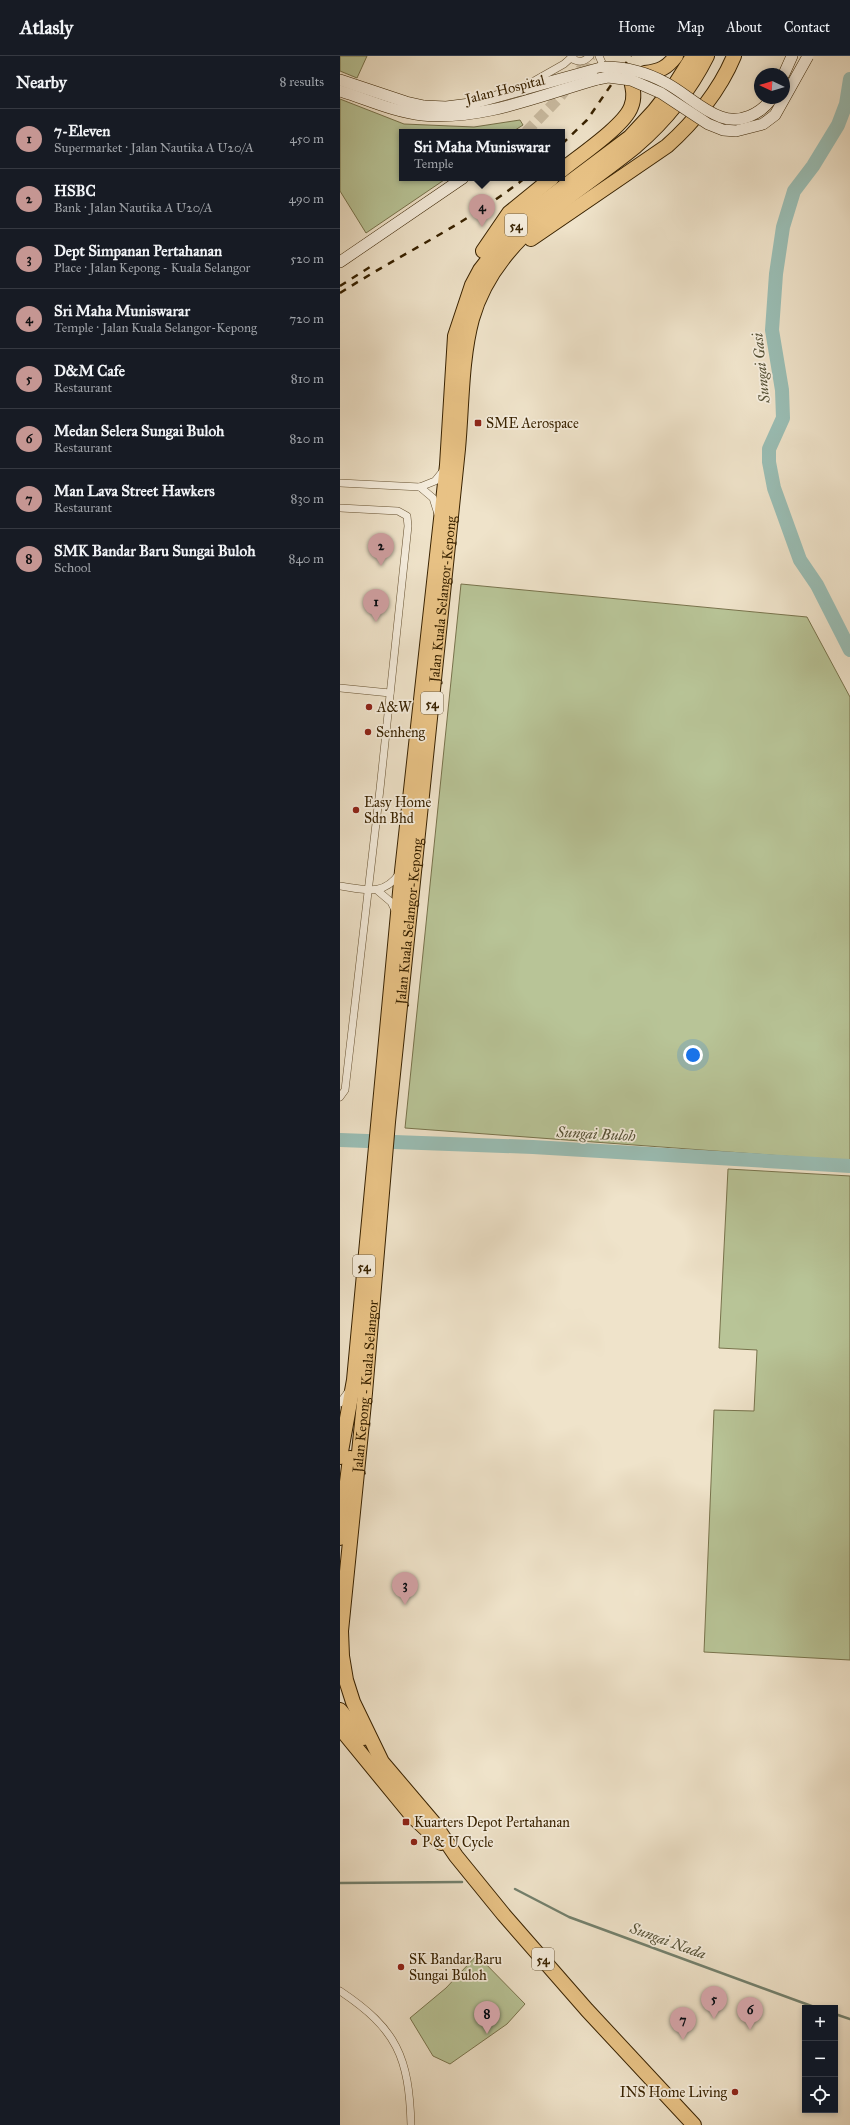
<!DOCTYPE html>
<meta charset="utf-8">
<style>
body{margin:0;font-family:"IM FELL Great Primer",serif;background:#242831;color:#f1f3f6}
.controls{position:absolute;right:12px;bottom:12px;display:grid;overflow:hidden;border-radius:0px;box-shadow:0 2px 6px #0003}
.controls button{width:36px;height:36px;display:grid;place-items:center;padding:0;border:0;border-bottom:1px solid #363941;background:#171b24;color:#f1f3f6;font:20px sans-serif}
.compass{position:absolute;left:414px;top:12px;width:36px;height:36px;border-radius:50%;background:#171b24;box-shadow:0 2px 6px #0003;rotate:274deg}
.you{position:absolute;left:353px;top:999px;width:14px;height:14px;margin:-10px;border:3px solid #fff;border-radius:50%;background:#1a73e8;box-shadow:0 0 0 6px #1a73e833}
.badge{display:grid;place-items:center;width:26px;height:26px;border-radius:50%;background:#c59692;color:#111;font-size:13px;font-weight:700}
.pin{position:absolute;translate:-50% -33px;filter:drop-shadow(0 1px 2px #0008)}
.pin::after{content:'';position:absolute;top:21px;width:14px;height:12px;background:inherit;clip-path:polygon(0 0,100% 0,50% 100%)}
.popup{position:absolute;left:59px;top:73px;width:166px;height:52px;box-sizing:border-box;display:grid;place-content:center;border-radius:0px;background:#171b24;filter:drop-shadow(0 1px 3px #0005);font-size:13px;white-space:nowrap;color:#9ea1a6}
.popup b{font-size:15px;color:#f1f3f6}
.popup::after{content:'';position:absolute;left:50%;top:100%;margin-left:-8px;border:8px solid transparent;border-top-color:#171b24}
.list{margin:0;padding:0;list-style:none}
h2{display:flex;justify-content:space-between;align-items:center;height:52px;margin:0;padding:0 16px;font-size:17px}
h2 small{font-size:13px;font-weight:400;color:#9ea1a6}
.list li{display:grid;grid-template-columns:26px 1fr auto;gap:12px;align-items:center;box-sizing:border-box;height:60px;padding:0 16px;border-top:1px solid #363941}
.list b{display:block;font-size:15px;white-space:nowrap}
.list p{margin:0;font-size:13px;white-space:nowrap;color:#9ea1a6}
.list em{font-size:13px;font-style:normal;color:#9ea1a6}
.icon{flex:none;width:22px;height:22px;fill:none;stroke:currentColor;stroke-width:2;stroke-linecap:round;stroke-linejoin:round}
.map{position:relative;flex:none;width:510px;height:2069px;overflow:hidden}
header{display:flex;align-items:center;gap:24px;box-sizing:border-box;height:56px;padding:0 20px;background:#171b24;border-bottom:1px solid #363941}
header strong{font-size:19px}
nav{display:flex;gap:22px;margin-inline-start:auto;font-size:14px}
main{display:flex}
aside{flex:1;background:#171b24}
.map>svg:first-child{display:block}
.green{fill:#b8c497;stroke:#78734c}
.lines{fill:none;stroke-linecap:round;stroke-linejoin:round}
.stream{stroke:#73806d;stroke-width:2.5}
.river{stroke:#9abeb5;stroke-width:14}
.secondary-tunnel{stroke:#cabca2;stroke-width:11;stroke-dasharray:11 5.5;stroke-linecap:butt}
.street-casing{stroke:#665232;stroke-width:8}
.secondary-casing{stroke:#382200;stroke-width:12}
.highway-casing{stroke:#382200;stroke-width:16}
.street{stroke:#f5eddd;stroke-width:7}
.secondary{stroke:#f5eddd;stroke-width:11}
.highway{stroke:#e8c285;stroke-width:14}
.rail{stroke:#382200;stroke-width:2.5;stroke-dasharray:7 7;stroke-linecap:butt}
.secondary-bridge-casing{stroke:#382200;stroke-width:12;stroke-linecap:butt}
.secondary-bridge{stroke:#f5eddd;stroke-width:11}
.poi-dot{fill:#8f2418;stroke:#f5eddd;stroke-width:1.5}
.labels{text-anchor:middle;stroke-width:3.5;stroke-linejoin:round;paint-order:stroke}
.shield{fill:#f5eddd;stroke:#715f42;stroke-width:1}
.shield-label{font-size:13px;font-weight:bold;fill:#382200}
.street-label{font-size:14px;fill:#382200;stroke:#f5eddd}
.poi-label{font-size:14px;fill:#382200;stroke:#f5eddd;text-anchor:start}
.water-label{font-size:15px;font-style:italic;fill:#555136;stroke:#f5eddd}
</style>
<header>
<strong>Atlasly</strong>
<nav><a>Home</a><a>Map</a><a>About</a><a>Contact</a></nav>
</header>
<main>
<aside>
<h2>Nearby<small>8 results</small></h2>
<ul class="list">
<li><span class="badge">1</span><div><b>7-Eleven</b><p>Supermarket · Jalan Nautika A U20/A</p></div><em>450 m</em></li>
<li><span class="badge">2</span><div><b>HSBC</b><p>Bank · Jalan Nautika A U20/A</p></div><em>490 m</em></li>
<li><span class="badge">3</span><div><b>Dept Simpanan Pertahanan</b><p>Place · Jalan Kepong - Kuala Selangor</p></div><em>520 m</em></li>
<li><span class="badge">4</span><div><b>Sri Maha Muniswarar</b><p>Temple · Jalan Kuala Selangor-Kepong</p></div><em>720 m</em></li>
<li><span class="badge">5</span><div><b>D&amp;M Cafe</b><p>Restaurant</p></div><em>810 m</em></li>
<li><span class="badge">6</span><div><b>Medan Selera Sungai Buloh</b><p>Restaurant</p></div><em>820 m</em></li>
<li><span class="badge">7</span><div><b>Man Lava Street Hawkers</b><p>Restaurant</p></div><em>830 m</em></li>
<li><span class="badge">8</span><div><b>SMK Bandar Baru Sungai Buloh</b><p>School</p></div><em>840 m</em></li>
</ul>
</aside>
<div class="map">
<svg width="510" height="2069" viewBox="0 0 510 2069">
<rect width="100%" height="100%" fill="#efe3ca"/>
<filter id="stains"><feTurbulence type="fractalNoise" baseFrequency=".005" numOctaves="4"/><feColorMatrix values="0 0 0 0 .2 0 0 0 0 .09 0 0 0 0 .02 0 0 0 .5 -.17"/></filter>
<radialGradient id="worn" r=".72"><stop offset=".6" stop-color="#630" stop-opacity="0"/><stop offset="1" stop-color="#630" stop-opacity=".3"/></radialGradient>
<g class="green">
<path d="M 0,0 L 27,0 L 17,22 L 0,15 Z"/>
<path d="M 0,43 L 64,68 L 134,71 L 180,64 L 183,69 L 172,76 L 62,76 L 62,122 L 107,122 L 26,177 L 0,135 Z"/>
<path d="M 121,528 L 467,561 L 510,641 L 510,1105 L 65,1072 Z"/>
<path d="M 388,1113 L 510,1120 L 510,1604 L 364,1596 L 374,1354 L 414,1355 L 417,1294 L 379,1292 Z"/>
<path d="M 137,1899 L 185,1948 L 167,1968 L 110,2008 L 93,2000 L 70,1962 L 106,1932 Z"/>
</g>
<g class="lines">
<g class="stream">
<path d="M 0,1827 L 122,1826"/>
<path d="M 175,1833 L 229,1861 L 477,1952"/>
<path d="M 495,1958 L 510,1963"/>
</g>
<g class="river">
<path d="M 510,23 L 506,48 L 498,69 L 473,110 L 454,135 L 443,171 L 436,218 L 432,274 L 442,334 L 443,362 L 429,393 L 429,406 L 434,432 L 460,504 L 477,529 L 510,594"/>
<path d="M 0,1084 L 193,1091 L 510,1110"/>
</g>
<path class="secondary-tunnel" d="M 186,76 L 219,42 L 251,0"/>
<g class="street-casing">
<g id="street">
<path d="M 259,0 L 264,11"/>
<path d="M 231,2 C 239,7 244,6 250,0"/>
<path d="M 187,29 L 224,8 L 233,0"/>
<path d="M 0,427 L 80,431 L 95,425 L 103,415"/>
<path d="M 80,431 L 93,442 L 98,458"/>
<path d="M 0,452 L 58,455 L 67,460 L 68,470 L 40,733 L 5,1034 L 0,1041"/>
<path d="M 0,632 L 50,637"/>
<path d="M 0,830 C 24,833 43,841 59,818"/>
<path d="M 38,835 L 51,846 L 56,856"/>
<path d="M 0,1347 L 8,1336"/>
<path d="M 0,1935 C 57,1973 69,2001 71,2069"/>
</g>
</g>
<g class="secondary-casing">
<g id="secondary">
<path d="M 444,18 L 452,0"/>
<path d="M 0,24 L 66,46 L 84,50 L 106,51 L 130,48 L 264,11"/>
<path d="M 0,35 C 26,43 54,56 82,59 C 142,65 201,39 258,23"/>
<path d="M 0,206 L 123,122"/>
</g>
</g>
<g class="highway-casing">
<g id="highway">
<path d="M 305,17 C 320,15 327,12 336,0"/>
<path d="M 222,114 C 239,100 284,70 291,51 C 295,42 293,33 291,24"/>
<path d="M 191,183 L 327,90 C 354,66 380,34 394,0"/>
<path d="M 143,195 L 169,157 L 212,122"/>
<path d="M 0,1401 L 14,1324 L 62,815 L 107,409 L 115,280 L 132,229 L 140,214 L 172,173 L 190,156 L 290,81 L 314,55 L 336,27 L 353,0"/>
<path d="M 0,1482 L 10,1402"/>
<path d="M 0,1654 L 23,1682"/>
<path d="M 0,1672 L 73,1761 L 101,1787"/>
<path id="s1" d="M 354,2069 L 247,1954 L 164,1859 L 116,1800 L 93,1766 L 42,1706 L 13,1646 L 6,1624 L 2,1600 L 1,1575 L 25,1337 L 48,1066 L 118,393 C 122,350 121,304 132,263 C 155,181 235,140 296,90 C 325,65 350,34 367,0"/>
</g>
</g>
<use href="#street" class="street"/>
<use href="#secondary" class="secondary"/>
<use href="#highway" class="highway"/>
<g class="rail">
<path d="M 222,88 L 247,64 L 291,0"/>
<path d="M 0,230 L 30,211"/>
<path d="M 0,237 C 61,198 128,167 185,122"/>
</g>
<g class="secondary-bridge-casing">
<g id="secondary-bridge">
<path d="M 264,11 C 287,11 306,16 326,27 C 345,37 361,54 381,61 C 400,68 421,58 432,42"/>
<path d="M 258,23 L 268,21 L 291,24 L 321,37 L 368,68 L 383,74 L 396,75 L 423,68 L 435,59 L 468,0"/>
</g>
</g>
<use href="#secondary-bridge" class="secondary-bridge"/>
</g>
<g class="poi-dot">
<rect x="134" y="363" width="8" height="8" rx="2"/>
<circle cx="29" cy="651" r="4"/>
<circle cx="28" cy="676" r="4"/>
<circle cx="16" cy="754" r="4"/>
<rect x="62" y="1762" width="8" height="8" rx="2"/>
<circle cx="74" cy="1786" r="4"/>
<circle cx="61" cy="1911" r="4"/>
<circle cx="395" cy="2036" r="4"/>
</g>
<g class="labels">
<g class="shield">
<rect x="165" y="158" width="22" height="22" rx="3"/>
<rect x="81" y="636" width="22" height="22" rx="3"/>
<rect x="13" y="1199" width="22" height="22" rx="3"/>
<rect x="192" y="1892" width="22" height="22" rx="3"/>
</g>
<g class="shield-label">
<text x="176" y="174">54</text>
<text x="92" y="652">54</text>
<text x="24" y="1215">54</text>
<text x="203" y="1908">54</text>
</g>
<g class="street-label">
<text transform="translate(165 33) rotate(-14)" y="5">Jalan Hospital</text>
<text dy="5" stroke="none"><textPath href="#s1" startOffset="1655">Jalan Kuala Selangor-Kepong</textPath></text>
<text dy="5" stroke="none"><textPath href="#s1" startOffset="1331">Jalan Kuala Selangor-Kepong</textPath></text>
<text dy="5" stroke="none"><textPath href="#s1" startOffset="864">Jalan Kepong - Kuala Selangor</textPath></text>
</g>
<g class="poi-label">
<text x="146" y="372">SME Aerospace</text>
<text x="37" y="656">A&amp;W</text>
<text x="36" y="681">Senheng</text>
<text x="24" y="751">Easy Home<tspan x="24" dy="16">Sdn Bhd</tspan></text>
<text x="74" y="1771">Kuarters Depot Pertahanan</text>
<text x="82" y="1791">P &amp; U Cycle</text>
<text x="69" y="1908">SK Bandar Baru<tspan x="69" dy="16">Sungai Buloh</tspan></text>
<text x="387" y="2041" text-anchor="end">INS Home Living</text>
</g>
<g class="water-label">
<text transform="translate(421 312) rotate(-96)" y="5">Sungai Gasi</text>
<text transform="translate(256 1078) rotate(3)" y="5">Sungai Buloh</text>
<text transform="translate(328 1885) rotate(20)" y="5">Sungai Nada</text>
</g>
</g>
<rect width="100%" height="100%" filter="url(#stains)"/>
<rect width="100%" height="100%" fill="url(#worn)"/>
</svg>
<div class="controls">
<button>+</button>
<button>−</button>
<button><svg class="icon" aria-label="locate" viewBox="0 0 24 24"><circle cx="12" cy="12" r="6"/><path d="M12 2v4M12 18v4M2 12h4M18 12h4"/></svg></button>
</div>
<svg class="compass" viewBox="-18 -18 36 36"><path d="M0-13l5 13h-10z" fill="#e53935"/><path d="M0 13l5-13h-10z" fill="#9ea1a6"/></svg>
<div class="you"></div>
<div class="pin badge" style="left:36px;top:566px">1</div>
<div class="pin badge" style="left:41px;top:510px">2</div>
<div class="pin badge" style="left:65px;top:1549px">3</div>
<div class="pin badge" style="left:142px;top:171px">4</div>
<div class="popup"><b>Sri Maha Muniswarar</b>Temple</div>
<div class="pin badge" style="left:374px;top:1963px">5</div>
<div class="pin badge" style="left:410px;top:1974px">6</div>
<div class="pin badge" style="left:343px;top:1984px">7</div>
<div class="pin badge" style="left:147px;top:1978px">8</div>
</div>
</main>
